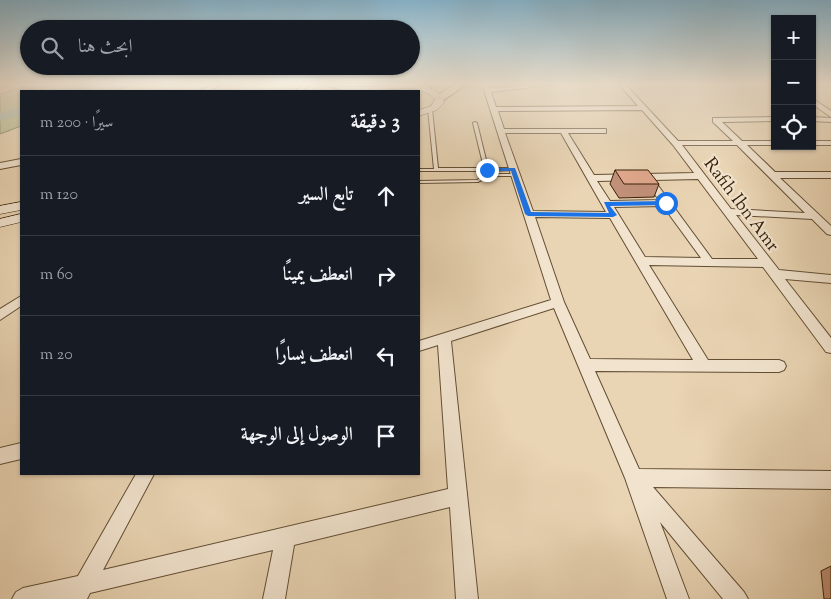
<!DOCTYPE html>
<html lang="ar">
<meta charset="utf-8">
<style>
body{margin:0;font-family:"Sorts Mill Goudy",Amiri,serif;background:#20242c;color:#f1f3f6;direction:rtl}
.controls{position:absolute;right:15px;top:15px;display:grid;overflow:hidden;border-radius:0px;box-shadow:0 1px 4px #0004}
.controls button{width:45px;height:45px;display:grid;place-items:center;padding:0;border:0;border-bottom:1px solid #363941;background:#171b24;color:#f1f3f6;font:25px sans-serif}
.stop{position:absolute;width:15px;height:15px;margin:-11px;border:4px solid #1a73e8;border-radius:50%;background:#fff}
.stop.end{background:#1a73e8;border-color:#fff;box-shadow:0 1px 5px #0008}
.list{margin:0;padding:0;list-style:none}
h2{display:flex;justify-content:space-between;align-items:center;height:65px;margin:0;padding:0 20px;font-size:21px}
h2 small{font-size:16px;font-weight:400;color:#9ea1a6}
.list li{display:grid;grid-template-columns:32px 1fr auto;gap:15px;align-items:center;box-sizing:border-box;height:80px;padding:0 20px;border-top:1px solid #363941}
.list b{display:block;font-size:19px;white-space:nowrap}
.list em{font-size:16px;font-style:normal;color:#9ea1a6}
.icon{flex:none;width:28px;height:28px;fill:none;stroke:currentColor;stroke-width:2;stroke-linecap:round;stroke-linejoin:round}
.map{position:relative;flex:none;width:831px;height:599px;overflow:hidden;direction:ltr}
.search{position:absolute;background:#171b24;box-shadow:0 1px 4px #0004;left:20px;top:20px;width:400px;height:55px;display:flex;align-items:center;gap:12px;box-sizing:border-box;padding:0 18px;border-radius:28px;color:#9ea1a6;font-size:19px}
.panel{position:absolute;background:#171b24;box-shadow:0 1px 4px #0004;left:20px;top:90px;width:400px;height:385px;border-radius:0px;direction:rtl}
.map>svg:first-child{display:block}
.green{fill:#b1be90;stroke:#74704c}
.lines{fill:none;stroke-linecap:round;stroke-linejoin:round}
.river{fill:#97b8aa;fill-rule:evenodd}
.service-casing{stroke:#634e34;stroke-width:2}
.minor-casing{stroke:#634e34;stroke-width:2}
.secondary-casing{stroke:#362109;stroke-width:1}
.primary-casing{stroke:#362109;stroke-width:2}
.service{fill:#f1e3ce;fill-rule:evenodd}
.minor{fill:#f1e3ce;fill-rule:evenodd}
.secondary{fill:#f1e3ce;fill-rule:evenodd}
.primary{fill:#e9d4b3;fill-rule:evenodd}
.wall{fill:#c29079;stroke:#362109}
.building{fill:#e1a88d;stroke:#362109}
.route{fill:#1a73e8}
.labels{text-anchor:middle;stroke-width:4.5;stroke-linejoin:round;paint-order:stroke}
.street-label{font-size:18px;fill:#362109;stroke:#f1e3ce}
</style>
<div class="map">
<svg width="831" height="599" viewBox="0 0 831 599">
<rect width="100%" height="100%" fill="#e9d4b3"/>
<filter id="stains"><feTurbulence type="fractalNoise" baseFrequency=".004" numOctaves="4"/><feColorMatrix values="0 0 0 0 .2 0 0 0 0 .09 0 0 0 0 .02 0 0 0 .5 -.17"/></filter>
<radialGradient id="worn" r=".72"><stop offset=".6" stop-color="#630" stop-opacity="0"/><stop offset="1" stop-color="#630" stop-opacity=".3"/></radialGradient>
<path class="green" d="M 33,84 L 136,84 L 116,91 L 21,91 L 21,126 L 0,134 L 0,94 Z"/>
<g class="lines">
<g class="river">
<path d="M 88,84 L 103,84 L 87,91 L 71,91 Z"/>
<path d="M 21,107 L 21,115 L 0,121 L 0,113 Z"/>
</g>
<g class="service-casing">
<g id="service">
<path d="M 430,108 L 432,109 L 438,168 L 484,168 L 473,123 L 475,122 L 477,123 L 488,168 L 513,168 L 515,169 L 515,170 L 489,171 L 487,172 L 485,171 L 419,171 L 419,169 L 434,169 L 428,109 Z"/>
<path d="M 486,174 L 515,174 L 517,175 L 515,176 L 489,176 L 478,182 L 419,183 L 419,181 L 477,180 Z"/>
</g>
</g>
<g class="minor-casing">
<g id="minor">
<path d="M 215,84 L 223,84 L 208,91 L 200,91 Z"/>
<path d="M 304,84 L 310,85 L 302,91 L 295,91 Z"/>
<path d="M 320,84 L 348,87 L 377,87 L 380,89 L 377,91 L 348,91 Z"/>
<path d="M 482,84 L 488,84 L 490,88 L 557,84 L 491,92 L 496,107 L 638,106 L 619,84 L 625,84 L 678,141 L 733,141 L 713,122 L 713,118 L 716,118 L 775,117 L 775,121 L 722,122 L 742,141 L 775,141 L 775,145 L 747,145 L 775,172 L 831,172 L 831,178 L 780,178 L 831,226 L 831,235 L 827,234 L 812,219 L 736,215 L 779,270 L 831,275 L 831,283 L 785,279 L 831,338 L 831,353 L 826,352 L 763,267 L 649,265 L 708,360 L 779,360 L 784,362 L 786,366 L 784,370 L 779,372 L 595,371 L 639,469 L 831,471 L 831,489 L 653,487 L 744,592 L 748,599 L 723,599 L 660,522 L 689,599 L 667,599 L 625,478 L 554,308 L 451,341 L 478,599 L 456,599 L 450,507 L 294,545 L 285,599 L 263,599 L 273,550 L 90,593 L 87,599 L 12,599 L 16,592 L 23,588 L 78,576 L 136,474 L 154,474 L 103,570 L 448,489 L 438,345 L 419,351 L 419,341 L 551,300 ZM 642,110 L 673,145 L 694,173 L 594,175 L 568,133 L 606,133 L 606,129 L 504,129 L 498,111 ZM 505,133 L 561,133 L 606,212 L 533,211 ZM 682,145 L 737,145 L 805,213 L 731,209 ZM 698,179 L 758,259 L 712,259 L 654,180 ZM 644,180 L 659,200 L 610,201 L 597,181 ZM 663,206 L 701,258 L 645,257 L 614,207 ZM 535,217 L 610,218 L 693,360 L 590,359 L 564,302 Z"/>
<path d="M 812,98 L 831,111 L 831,117 L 812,104 Z"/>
<path d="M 812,117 L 831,118 L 831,122 L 812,121 Z"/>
<rect x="812" y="141" width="19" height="4"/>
<path d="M 21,159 L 21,165 L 0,169 L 0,163 Z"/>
<path d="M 21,296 L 21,306 L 0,320 L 0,309 Z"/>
<path d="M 21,443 L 21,459 L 0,464 L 0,448 Z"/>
</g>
</g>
<g class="secondary-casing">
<g id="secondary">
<path d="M 0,84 L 12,84 L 0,89 Z"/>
<path d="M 387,84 C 408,84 426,82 443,96 L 444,103 L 437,110 L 419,116 L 419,110 L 431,106 L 435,99 C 414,80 390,93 366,91 Z"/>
<path d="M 21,202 L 21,210 L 0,214 L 0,206 Z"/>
<path d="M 21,214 L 21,222 L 0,227 L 0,219 Z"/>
</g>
</g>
<g class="primary-casing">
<g id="primary">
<path d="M 412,84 L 435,84 L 430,87 L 412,88 Z"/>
<path d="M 455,84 L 467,84 L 444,100 L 436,100 L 436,96 Z"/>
</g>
</g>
<use href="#service" class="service"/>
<use href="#minor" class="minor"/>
<use href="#secondary" class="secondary"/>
<use href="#primary" class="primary"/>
</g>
<g class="wall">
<path d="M 615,170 L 659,184 L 654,197 L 619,198 L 610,184 Z"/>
<path d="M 831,566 L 831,599 L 824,599 L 821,571 Z"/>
</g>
<path class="building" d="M 615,170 L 648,170 L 659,184 L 624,184 Z"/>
<linearGradient id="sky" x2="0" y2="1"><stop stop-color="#87b6cf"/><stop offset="0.5" stop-color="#f5ecdd"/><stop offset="1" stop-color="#f5ecdd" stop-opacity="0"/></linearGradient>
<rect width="831" height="168" fill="url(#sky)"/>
<path class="route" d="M 485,168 L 515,168 L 531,212 L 609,213 L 604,202 L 666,201 L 669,203 L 666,205 L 610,206 L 617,215 L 613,217 L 528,216 L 525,214 L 511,171 L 487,171 Z"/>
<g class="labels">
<g class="street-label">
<text transform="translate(742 204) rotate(53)" y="6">Rafih Ibn Amr</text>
</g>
</g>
<rect width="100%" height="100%" filter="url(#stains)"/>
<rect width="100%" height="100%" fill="url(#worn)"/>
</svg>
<div class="controls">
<button>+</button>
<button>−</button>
<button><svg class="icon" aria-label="locate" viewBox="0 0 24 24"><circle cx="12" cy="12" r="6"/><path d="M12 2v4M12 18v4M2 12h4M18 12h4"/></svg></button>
</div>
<div class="stop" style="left:666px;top:203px"></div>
<div class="stop end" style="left:487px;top:170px"></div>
<div class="search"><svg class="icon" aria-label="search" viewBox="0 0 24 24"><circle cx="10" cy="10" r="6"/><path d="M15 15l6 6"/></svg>ابحث هنا</div>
<section class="panel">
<h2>3 دقيقة<small>سيرًا · 200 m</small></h2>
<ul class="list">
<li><svg class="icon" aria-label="ahead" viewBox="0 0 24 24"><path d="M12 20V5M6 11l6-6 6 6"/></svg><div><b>تابع السير</b></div><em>120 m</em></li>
<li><svg class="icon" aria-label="right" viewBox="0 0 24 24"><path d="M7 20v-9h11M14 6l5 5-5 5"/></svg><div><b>انعطف يمينًا</b></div><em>60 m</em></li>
<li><svg class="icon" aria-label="left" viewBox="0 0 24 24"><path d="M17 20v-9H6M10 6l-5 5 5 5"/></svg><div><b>انعطف يسارًا</b></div><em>20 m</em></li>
<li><svg class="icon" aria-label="arrive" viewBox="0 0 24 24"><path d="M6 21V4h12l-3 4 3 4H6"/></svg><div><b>الوصول إلى الوجهة</b></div></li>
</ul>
</section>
</div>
